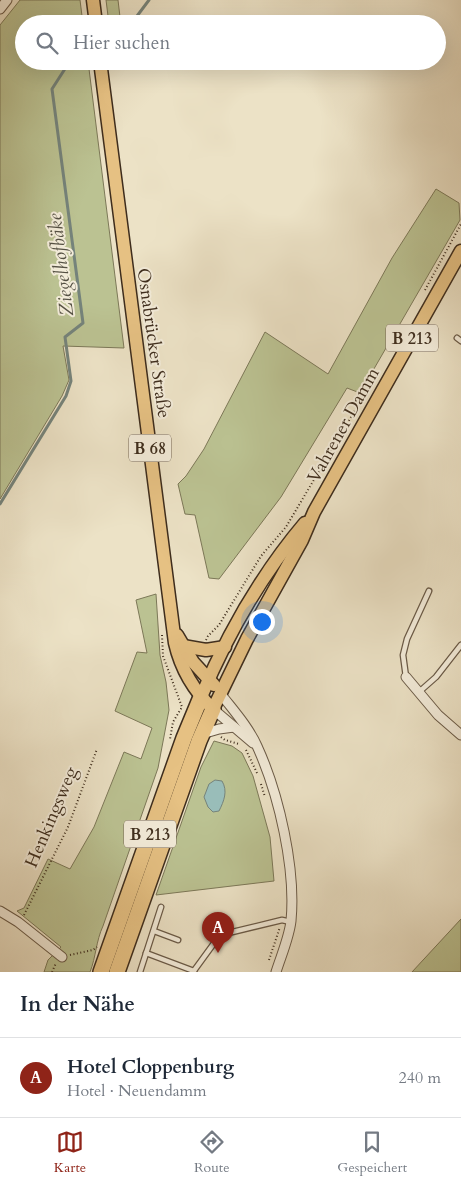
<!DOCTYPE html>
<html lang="de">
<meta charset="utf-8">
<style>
body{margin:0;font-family:Cardo,serif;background:#f2f2f3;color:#1f2937}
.you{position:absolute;left:261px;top:621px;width:18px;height:18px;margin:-12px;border:4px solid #fff;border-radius:50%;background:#1a73e8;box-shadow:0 0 0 8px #1a73e833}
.badge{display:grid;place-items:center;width:32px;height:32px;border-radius:50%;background:#8f2418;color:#fff;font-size:16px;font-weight:700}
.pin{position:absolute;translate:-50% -41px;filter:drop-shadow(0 1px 2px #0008)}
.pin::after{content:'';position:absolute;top:26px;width:18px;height:15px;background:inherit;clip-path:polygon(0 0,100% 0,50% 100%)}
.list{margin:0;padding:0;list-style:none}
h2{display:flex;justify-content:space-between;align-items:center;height:65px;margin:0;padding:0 20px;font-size:21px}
h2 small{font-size:16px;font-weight:400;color:#747a83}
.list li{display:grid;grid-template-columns:32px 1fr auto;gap:15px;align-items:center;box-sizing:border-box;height:80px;padding:0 20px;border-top:1px solid #e0e1e3}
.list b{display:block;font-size:19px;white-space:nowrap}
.list p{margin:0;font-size:16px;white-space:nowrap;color:#747a83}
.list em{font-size:16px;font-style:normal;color:#747a83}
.icon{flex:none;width:28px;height:28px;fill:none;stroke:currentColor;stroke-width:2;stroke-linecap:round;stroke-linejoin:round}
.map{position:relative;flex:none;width:461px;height:972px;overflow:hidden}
.search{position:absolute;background:#fff;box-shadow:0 5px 20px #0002;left:15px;right:15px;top:15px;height:55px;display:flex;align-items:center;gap:12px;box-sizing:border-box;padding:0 18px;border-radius:28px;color:#747a83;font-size:19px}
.sheet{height:145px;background:#fff}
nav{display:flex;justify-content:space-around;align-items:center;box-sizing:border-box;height:70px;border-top:1px solid #e0e1e3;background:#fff;font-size:14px;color:#747a83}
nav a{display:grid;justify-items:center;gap:2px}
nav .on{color:#8f2418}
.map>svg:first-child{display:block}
.green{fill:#bbc292;stroke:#7c7858}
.water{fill:#99bdb9;stroke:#75837b}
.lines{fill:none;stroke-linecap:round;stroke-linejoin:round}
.stream{stroke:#75837b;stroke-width:3}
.lane-casing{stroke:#6a5a47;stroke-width:7}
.street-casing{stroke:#6a5a47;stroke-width:11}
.primary-casing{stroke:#3e2d1d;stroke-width:15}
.highway-casing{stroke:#3e2d1d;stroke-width:18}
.path{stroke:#3e2d1d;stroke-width:2;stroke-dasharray:1 2.5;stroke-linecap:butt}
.lane{stroke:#f3ecda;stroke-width:4.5}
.street{stroke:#f3ecda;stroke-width:9}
.primary{stroke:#e6c183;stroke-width:12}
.highway{stroke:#e6c183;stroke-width:15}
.labels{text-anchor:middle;stroke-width:4;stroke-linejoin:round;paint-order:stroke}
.shield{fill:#f3ecda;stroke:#746656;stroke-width:1}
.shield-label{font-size:16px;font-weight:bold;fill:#3e2d1d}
.street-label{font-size:18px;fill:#3e2d1d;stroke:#f3ecda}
.water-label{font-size:19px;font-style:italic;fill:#555144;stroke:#f3ecda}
</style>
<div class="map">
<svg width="461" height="972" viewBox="0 0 461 972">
<rect width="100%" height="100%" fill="#ece2c6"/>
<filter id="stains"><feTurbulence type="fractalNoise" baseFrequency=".004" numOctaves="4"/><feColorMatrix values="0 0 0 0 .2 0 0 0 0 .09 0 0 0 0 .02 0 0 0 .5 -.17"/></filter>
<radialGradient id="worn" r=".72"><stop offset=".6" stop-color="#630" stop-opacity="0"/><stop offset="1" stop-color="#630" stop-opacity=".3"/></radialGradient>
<g class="green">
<path d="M 20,0 L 80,0 L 83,24 L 24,24 L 24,61 L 88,61 L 124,348 L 63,346 L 69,380 L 62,396 L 0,499 L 0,25 Z"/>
<path d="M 106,0 L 118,0 L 120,17 L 128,17 L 139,24 L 109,24 Z"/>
<path d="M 436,189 L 459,203 L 460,220 L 360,393 L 347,388 L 281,497 L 219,579 L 209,578 L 195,515 L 185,514 L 178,484 L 186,476 L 204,449 L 265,332 L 328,374 L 392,258 Z"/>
<path d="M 156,594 L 160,655 L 166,682 L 169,710 L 158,768 L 103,926 C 96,941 96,957 90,972 L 44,972 L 48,960 L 61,947 L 17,911 L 24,908 L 48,859 L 70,869 L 94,827 L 124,752 L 141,759 L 152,728 L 115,711 L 137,652 L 147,653 L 136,600 Z"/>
<path d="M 214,741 L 232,746 L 242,753 L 253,776 L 270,837 L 274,881 L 156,895 L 201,767 Z"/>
<path d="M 461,919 L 461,972 L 412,972 Z"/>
</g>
<path class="water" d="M 215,780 L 222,781 C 228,791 224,801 219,811 L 213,812 L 208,807 L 204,797 L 209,784 Z"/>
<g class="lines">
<g class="stream">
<path d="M 131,24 L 149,0"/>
<path d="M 0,504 L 66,396 L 71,381 L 65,337 L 83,323 L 52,89 L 70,61"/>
</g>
<g class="lane-casing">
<g id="lane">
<path d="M 457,338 L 461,341"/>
<path d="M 406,677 L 403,655 L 407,639 L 429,591"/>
<path d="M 419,692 L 436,677 L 461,645"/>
<path d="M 154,931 L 178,940"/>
<path d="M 146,953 L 194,971"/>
<path d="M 140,972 L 161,907"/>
<path d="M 193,972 L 220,935 L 282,920 L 291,922"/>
</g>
</g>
<g class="street-casing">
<g id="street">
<path d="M 0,9 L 7,0"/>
<path d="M 406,677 L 438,715 L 461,735"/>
<path d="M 220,693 C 233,710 248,726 257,746 C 279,794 296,869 291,921 C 289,938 281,956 276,972"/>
<path d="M 213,709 L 253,743"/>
<path d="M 202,734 L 219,729 L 234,727"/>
<path d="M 0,911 L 18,922 L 62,957"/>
</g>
</g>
<g class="primary-casing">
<g id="primary">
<path d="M 93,0 L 96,24"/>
<path d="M 100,61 L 175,643 C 181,669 194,691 213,709 L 247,639 L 302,540 L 314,512 L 461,251"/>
<path d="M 177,635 L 193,662 L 214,685"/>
<path d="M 183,646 L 206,650 L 225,647"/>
<path d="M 201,697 C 227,635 261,575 305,523"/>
</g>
</g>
<g class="highway-casing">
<g id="highway">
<path d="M 101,972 L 184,738 L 201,697"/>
<path d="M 117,972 L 199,741 L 213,709"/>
</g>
</g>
<g class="path">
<path d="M 425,290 L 461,224"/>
<path d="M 162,635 L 163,656 L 182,707 L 173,722 L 170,739"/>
<path d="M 206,640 L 208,636 L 219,625 L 261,556 L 286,527 L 357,407 L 373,384"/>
<path d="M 221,737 L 225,740 L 239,744"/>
<path d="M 246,750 L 258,775"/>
<path d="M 261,784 L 265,797"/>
<path d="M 24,915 L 68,827 L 97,749"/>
<path d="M 70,955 L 93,950 L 97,947"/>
<path d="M 269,960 L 280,927"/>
<path d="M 52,972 L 56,963"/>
</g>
<use href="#lane" class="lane"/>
<use href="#street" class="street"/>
<use href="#primary" class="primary"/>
<use href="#highway" class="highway"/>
</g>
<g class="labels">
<g class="shield">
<rect x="386" y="324.5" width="52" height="27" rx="4"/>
<rect x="129" y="434.5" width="42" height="27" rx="4"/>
<rect x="124" y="820.5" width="52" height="27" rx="4"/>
</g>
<g class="shield-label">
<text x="412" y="344">B 213</text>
<text x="150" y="454">B 68</text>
<text x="150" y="840">B 213</text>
</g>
<g class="street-label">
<text transform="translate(154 343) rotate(82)" y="6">Osnabrücker Straße</text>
<text transform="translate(343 425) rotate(-61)" y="6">Vahrener Damm</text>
<text transform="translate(51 817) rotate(-67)" y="6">Henkingsweg</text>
</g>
<g class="water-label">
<text transform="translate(60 265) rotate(-97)" y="7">Ziegelhofbäke</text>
</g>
</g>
<rect width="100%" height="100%" filter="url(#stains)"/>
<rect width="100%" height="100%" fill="url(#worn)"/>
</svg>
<div class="you"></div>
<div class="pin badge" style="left:218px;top:953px">A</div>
<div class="search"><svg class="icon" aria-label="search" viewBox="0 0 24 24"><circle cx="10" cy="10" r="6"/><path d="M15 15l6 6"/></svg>Hier suchen</div>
</div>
<section class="sheet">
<h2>In der Nähe<small></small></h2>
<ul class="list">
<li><span class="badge">A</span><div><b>Hotel Cloppenburg</b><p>Hotel · Neuendamm</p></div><em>240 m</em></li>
</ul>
</section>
<nav>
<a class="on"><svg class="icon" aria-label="map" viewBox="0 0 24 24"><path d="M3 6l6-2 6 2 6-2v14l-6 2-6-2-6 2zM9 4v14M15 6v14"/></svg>Karte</a>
<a><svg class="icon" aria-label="directions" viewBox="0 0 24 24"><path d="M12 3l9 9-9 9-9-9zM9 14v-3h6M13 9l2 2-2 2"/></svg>Route</a>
<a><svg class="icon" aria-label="saved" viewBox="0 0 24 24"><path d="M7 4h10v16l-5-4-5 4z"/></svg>Gespeichert</a>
</nav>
